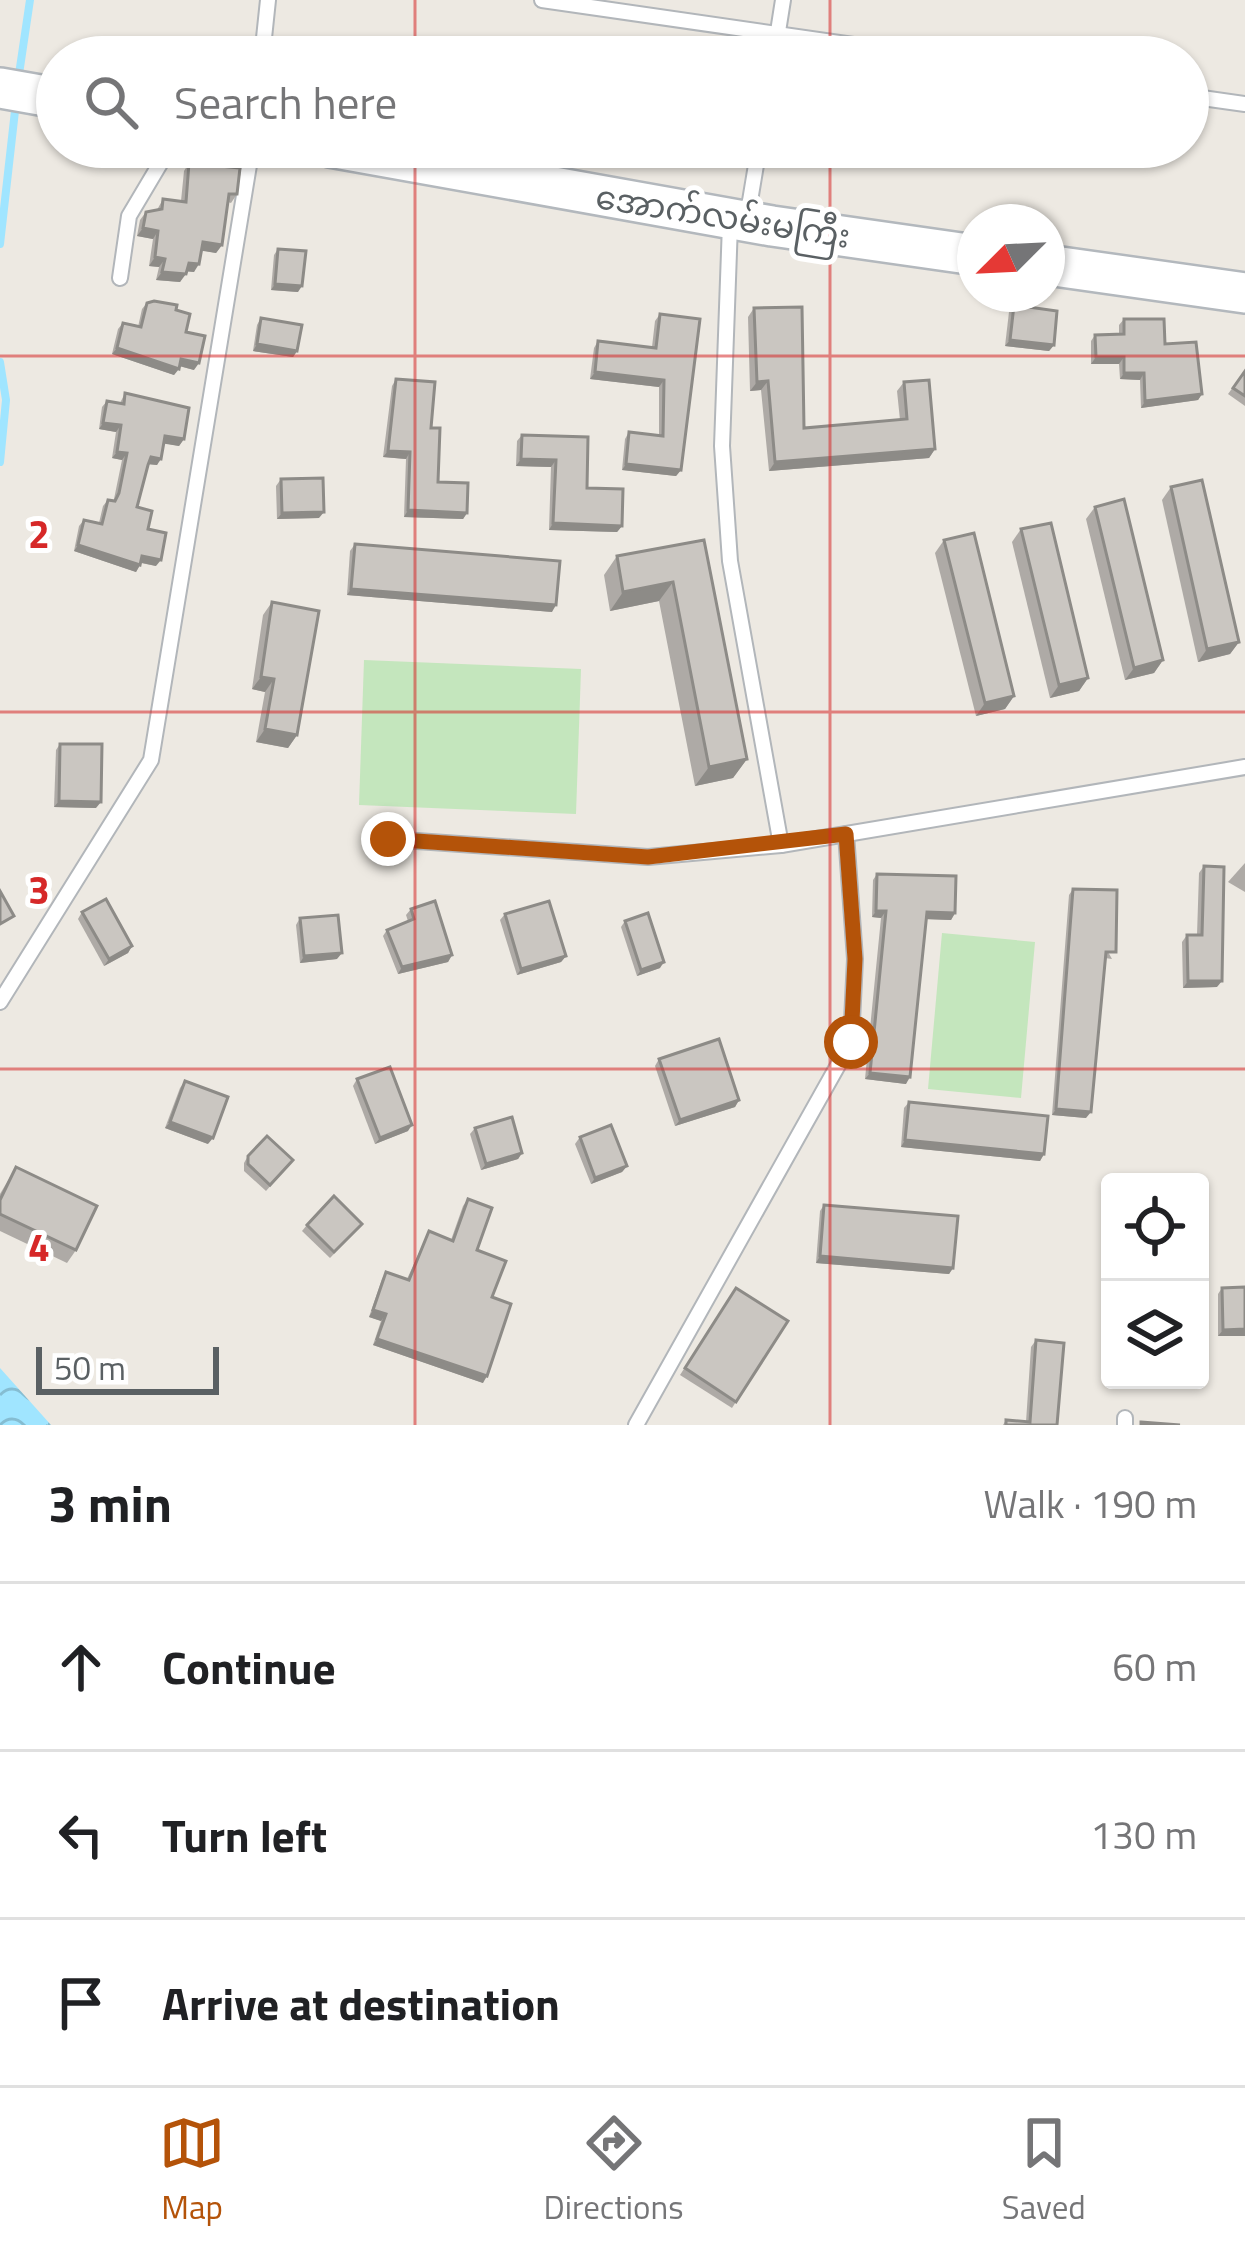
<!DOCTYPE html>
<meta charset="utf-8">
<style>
body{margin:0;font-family:"Titillium Web","Noto Sans Myanmar",sans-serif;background:#f6f6f6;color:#202124}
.controls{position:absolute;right:36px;bottom:36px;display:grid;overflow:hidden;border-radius:12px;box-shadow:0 3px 9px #0004}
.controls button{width:108px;height:108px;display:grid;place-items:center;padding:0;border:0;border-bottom:3px solid #e0e0e0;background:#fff;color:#202124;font:60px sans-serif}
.compass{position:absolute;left:957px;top:204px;width:108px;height:108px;border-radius:50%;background:#fff;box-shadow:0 3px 9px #0004;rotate:246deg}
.scale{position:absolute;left:36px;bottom:30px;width:183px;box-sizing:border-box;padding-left:12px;border:6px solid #5a6063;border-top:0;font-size:33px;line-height:42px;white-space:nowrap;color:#5a6063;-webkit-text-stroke:9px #fff;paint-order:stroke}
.stop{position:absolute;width:36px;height:36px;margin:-27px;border:9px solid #b45309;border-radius:50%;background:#fff}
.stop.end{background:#b45309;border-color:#fff;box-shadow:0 3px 12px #0008}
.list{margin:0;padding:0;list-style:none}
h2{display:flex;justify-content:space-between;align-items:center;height:156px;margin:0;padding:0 48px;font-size:51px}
h2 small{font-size:39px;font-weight:400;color:#757577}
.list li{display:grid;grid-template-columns:78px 1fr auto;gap:36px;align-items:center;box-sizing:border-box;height:168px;padding:0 48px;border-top:3px solid #e0e0e0}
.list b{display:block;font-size:45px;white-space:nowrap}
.list em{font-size:39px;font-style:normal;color:#757577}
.icon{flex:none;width:66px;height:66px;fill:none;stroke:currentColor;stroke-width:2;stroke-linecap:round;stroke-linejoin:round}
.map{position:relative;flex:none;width:1245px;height:1425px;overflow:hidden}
.search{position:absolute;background:#fff;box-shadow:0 3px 9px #0004;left:36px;right:36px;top:36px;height:132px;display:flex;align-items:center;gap:30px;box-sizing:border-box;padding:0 42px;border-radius:66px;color:#757577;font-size:45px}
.sheet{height:660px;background:#fff}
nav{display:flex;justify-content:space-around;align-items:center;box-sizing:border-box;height:168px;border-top:3px solid #e0e0e0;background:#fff;font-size:33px;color:#757577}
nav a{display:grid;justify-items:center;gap:6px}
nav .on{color:#b45309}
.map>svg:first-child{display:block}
.pitch{fill:#c4e6bd}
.water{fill:url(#water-waves)}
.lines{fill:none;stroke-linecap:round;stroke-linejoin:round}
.stream{stroke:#a0e5ff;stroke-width:8}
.service-casing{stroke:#b2b6ba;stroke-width:18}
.secondary-casing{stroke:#b3b8bd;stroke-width:44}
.service{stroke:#fff;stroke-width:14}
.secondary{stroke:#fff;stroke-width:39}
.wall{fill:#aeaaa6}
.shaded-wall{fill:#8d8b87}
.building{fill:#cac6c1;stroke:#8d8b87;stroke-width:3}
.route{stroke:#b45309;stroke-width:15}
.grid{fill:none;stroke:#d62828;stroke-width:3;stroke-opacity:0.55}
.labels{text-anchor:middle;stroke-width:10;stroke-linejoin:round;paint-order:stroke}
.street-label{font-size:33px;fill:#5a6063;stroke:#fff}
.grid-label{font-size:39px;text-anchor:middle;font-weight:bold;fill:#d62828;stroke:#fff;stroke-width:10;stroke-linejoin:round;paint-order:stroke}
</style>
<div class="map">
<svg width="1245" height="1425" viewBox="0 0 1245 1425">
<defs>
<pattern id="water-waves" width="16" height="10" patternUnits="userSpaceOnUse" patternTransform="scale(3)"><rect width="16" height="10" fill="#a0e5ff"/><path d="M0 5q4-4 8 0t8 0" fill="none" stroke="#85bdd2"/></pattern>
</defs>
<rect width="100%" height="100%" fill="#ede9e2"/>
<g class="pitch">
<path d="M 364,660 L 581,669 L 576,814 L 359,805 Z"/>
<path d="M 942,933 L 1035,942 L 1021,1098 L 928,1089 Z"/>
</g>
<path class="water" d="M 0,1368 L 51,1425 L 0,1425 Z"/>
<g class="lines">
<g class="stream">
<path d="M 18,81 L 30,0"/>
<path d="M 0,244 L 16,102"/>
<path d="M 0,362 L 6,400 L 0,462"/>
</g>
<g class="service-casing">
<g id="service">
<path d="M 542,0 L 937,57"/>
<path d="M 262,57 L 268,0"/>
<path d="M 774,57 L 783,0"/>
<path d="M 1188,96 L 1245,104"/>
<path d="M 747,219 L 759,147"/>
<path d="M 730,224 L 722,446 L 730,561 L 781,845"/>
<path d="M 120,278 L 129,216 L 170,147"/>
<path d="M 388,839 L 648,857 L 781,845 L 1245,767"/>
<path d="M 0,1002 L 151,760 L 252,147"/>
<path d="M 636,1425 L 851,1042 L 855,959 L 846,834"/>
<path d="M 1125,1425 L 1125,1418"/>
</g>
</g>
<g class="secondary-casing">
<g id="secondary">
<path d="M 0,88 L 57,98"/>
<path d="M 330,147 L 772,226 L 975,255"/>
<path d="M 1047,265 L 1245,293"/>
</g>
</g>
<use href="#service" class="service"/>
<use href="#secondary" class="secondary"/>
</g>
<g class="wall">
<path d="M 189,163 L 237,194 L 231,203 L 228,202 L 222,245 L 216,253 L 201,250 L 194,272 L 186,271 L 180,282 L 156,280 L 159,267 L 149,266 L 153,239 L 137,236 L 140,220 L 146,212 L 157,210 L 163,199 L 181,201 L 184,171 Z"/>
<path d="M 278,249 L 298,292 L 271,290 L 274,255 Z"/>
<path d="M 147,303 L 176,310 L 186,332 L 194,370 L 179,366 L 174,375 L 112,354 L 118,329 L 123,323 L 138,327 L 142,309 Z"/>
<path d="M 1014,305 L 1054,345 L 1049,351 L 1005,346 L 1009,312 Z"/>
<path d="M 754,308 L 804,428 L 900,420 L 897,391 L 904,382 L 935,449 L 929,458 L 769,471 L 761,390 L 750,391 L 748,317 Z"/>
<path d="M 660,314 L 681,470 L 676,476 L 622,470 L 625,439 L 629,432 L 659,435 L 659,387 L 590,379 L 594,348 L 598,341 L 652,347 L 655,321 Z"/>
<path d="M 261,318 L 297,351 L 293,357 L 253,351 L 257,325 Z"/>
<path d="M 1124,319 L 1165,344 L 1202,394 L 1198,400 L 1141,408 L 1140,380 L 1120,379 L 1119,364 L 1091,364 L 1091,341 L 1095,335 L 1119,334 L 1119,325 Z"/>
<path d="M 1245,371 L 1245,406 L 1228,394 Z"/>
<path d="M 396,379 L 431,428 L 438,482 L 467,513 L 463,519 L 404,517 L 406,459 L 383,457 L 392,386 Z"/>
<path d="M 125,393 L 184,439 L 179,446 L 164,443 L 157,465 L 148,464 L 137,507 L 148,529 L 156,566 L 141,563 L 136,572 L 74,551 L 79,526 L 84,520 L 99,523 L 103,506 L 108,500 L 114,501 L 114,499 L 122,460 L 112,458 L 116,432 L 99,429 L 102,407 L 107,401 L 120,403 Z"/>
<path d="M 522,435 L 587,488 L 622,526 L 617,532 L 549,530 L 551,467 L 516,466 L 517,441 Z"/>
<path d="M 281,479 L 319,518 L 277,519 L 276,486 Z"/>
<path d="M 1171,487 L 1239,642 L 1230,654 L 1198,662 L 1162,500 Z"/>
<path d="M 1095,507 L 1163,660 L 1154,673 L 1125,680 L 1086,519 Z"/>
<path d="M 1021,529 L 1088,678 L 1079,691 L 1050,698 L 1012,542 Z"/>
<path d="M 704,540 L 747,759 L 733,778 L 695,786 L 659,601 L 610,611 L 604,575 L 617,556 Z"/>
<path d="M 944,540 L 1014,696 L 1005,709 L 976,716 L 935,553 Z"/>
<path d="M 355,544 L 552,612 L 347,595 L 350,551 Z"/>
<path d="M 272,602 L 297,735 L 288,748 L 256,742 L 265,692 L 252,689 L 263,615 Z"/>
<path d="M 60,744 L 96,808 L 54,807 L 56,750 Z"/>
<path d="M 1245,863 L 1245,892 L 1228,882 Z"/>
<path d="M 1204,866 L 1217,987 L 1183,988 L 1182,942 L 1187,935 L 1197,935 L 1199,873 Z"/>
<path d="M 877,874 L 955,913 L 951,920 L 927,919 L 906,1084 L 865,1079 L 881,918 L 872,917 L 873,880 Z"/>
<path d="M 1073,889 L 1112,959 L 1105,958 L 1086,1118 L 1052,1115 L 1069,895 Z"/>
<path d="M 411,909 L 452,955 L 448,962 L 398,974 L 383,936 L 387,930 L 408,921 L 406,915 Z"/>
<path d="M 82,912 L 132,946 L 128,953 L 104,966 L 78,919 Z"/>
<path d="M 505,914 L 566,956 L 561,962 L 517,975 L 500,920 Z"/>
<path d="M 300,918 L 337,959 L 300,963 L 296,925 Z"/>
<path d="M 625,921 L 660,968 L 637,976 L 621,927 Z"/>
<path d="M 659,1059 L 739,1100 L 735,1107 L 675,1126 L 655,1066 Z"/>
<path d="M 357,1079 L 408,1131 L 375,1144 L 353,1086 Z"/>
<path d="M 185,1081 L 208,1144 L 165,1128 L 180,1088 Z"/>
<path d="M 909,1102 L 1044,1154 L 1040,1161 L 901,1147 L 904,1108 Z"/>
<path d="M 475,1128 L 522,1153 L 518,1159 L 481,1170 L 470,1134 Z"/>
<path d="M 580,1137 L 627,1166 L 622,1172 L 591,1184 L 575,1144 Z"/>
<path d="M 248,1156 L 293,1160 L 266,1191 L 244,1171 L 244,1163 Z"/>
<path d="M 16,1167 L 76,1250 L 67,1263 L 0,1231 L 0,1194 Z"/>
<path d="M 468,1199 L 477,1250 L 492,1297 L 483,1383 L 373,1345 L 381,1321 L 369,1317 L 382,1279 L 386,1272 L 407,1279 L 429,1231 L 451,1240 L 463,1206 Z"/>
<path d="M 824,1205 L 953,1268 L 949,1274 L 816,1263 L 820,1211 Z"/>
<path d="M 307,1225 L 357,1230 L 330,1258 L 302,1231 Z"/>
<path d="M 736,1288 L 788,1321 L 732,1408 L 680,1375 Z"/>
<path d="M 1222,1288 L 1245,1336 L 1218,1336 L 1218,1294 Z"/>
<path d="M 1036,1340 L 1057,1425 L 1003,1425 L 1006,1420 L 1026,1422 L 1031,1347 Z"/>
</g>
<g class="shaded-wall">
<path d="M 143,228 L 158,231 L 153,239 L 137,236 Z"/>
<path d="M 203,242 L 222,245 L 216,253 L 197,250 Z"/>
<path d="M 155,257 L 165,259 L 159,267 L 149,266 Z"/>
<path d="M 189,263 L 199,264 L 194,272 L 183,271 Z"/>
<path d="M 162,272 L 186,274 L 180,282 L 156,280 Z"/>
<path d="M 275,284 L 302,286 L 298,292 L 271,290 Z"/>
<path d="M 1010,340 L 1054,345 L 1049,351 L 1005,346 Z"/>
<path d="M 257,344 L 297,351 L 293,357 L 253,351 Z"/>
<path d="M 117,348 L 179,369 L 174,375 L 112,354 Z"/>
<path d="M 1096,357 L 1124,357 L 1119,364 L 1091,364 Z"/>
<path d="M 181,359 L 199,363 L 194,370 L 176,365 Z"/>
<path d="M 595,372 L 664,380 L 659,387 L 590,379 Z"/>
<path d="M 1124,373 L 1144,373 L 1140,380 L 1120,379 Z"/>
<path d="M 768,381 L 761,390 L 750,391 L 757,382 Z"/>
<path d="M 1202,394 L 1198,400 L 1141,408 L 1145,401 Z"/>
<path d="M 103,423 L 121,425 L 116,432 L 99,429 Z"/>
<path d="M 165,436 L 184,439 L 179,446 L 160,443 Z"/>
<path d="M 935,449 L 929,458 L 769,471 L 775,462 Z"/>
<path d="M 388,451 L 410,452 L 406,459 L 383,457 Z"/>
<path d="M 117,452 L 127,453 L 122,460 L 112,458 Z"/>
<path d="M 151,457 L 161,459 L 157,465 L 147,464 Z"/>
<path d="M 521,459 L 556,460 L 551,467 L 516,466 Z"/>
<path d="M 626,464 L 681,470 L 676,476 L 622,470 Z"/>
<path d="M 408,510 L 467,513 L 463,519 L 404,517 Z"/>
<path d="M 324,512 L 319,518 L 277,519 L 282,513 Z"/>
<path d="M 553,523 L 622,526 L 617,532 L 549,530 Z"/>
<path d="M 78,545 L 140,565 L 136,572 L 74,551 Z"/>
<path d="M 142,556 L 161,560 L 156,566 L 138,562 Z"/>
<path d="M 673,582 L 659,601 L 610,611 L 623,592 Z"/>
<path d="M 351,589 L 556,605 L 552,612 L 347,595 Z"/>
<path d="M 1239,642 L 1230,654 L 1198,662 L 1207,649 Z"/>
<path d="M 1163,660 L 1154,673 L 1125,680 L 1134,668 Z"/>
<path d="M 261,677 L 274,679 L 265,692 L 252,689 Z"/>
<path d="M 1088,678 L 1079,691 L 1050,698 L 1059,685 Z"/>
<path d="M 1014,696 L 1005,709 L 976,716 L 985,703 Z"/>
<path d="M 265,729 L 297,735 L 288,748 L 256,742 Z"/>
<path d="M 747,759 L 733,778 L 695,786 L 709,767 Z"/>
<path d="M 59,801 L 101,802 L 96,808 L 54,807 Z"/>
<path d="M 876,911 L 886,911 L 881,918 L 872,917 Z"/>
<path d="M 927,912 L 955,913 L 951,920 L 923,919 Z"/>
<path d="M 132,946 L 128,953 L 104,966 L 109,959 Z"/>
<path d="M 342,953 L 337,959 L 300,963 L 304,956 Z"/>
<path d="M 452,955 L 448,962 L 398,974 L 402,967 Z"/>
<path d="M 566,956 L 561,962 L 517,975 L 521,969 Z"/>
<path d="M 664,962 L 660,968 L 637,976 L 641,970 Z"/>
<path d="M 1188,981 L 1222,981 L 1217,987 L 1183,988 Z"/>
<path d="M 870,1073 L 910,1077 L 906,1084 L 865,1079 Z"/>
<path d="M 739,1100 L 735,1107 L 675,1126 L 680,1120 Z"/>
<path d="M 1056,1109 L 1091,1112 L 1086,1118 L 1052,1115 Z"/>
<path d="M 170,1122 L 213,1138 L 208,1144 L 165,1128 Z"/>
<path d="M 412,1125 L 408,1131 L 375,1144 L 380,1138 Z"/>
<path d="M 905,1140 L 1044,1154 L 1040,1161 L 901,1147 Z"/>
<path d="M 522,1153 L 518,1159 L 481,1170 L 486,1164 Z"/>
<path d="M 627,1166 L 622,1172 L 591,1184 L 595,1178 Z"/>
<path d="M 820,1256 L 953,1268 L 949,1274 L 816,1263 Z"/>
<path d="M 373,1310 L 386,1314 L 381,1321 L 369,1317 Z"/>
<path d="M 1245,1329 L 1245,1336 L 1218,1336 L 1223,1330 Z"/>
<path d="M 377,1339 L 487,1376 L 483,1383 L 373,1345 Z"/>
</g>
<g class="building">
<path d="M 189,163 L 240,168 L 237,194 L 229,194 L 222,245 L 203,242 L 199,264 L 189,263 L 186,274 L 162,272 L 165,259 L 155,257 L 158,231 L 143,228 L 146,212 L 162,209 L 163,199 L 186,202 Z"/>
<path d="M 278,249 L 306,251 L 302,286 L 275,284 Z"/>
<path d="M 154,301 L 177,305 L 176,310 L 190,314 L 186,332 L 205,336 L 199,363 L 181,359 L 179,369 L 117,348 L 123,323 L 141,327 L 147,303 Z"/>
<path d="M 1014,305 L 1057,311 L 1054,345 L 1010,340 Z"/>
<path d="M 802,307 L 804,428 L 907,419 L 904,382 L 929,380 L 935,449 L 775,462 L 768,381 L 757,382 L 754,308 Z"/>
<path d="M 660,314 L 700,319 L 681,470 L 626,464 L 629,432 L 663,436 L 664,380 L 595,372 L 598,341 L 656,348 Z"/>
<path d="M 261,318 L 302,325 L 297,351 L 257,344 Z"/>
<path d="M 1124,319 L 1164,319 L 1165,344 L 1196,342 L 1202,394 L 1145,401 L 1144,373 L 1124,373 L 1124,357 L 1096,357 L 1095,335 L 1124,334 Z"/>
<path d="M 1245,371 L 1245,396 L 1233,388 Z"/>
<path d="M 396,379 L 435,382 L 431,428 L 440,428 L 438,482 L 468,483 L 467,513 L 408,510 L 410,452 L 388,451 Z"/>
<path d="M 125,393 L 189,408 L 184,439 L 165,436 L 161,459 L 151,457 L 148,465 L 137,507 L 152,511 L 148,529 L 166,533 L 161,560 L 142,556 L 140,565 L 78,545 L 84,520 L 102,524 L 108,500 L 115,501 L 119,493 L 127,453 L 117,452 L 121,425 L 103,423 L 107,401 L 124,404 Z"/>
<path d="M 522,435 L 588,437 L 587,488 L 623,489 L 622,526 L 553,523 L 556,460 L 521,459 Z"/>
<path d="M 323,478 L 324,512 L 282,513 L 281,479 Z"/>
<path d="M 1202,480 L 1239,642 L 1207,649 L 1171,487 Z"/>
<path d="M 1124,499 L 1163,660 L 1134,668 L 1095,507 Z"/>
<path d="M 1051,523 L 1088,678 L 1059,685 L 1021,529 Z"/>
<path d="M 974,533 L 1014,696 L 985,703 L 944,540 Z"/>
<path d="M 704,540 L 747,759 L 709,767 L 673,582 L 623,592 L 617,556 Z"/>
<path d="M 355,544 L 560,561 L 556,605 L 351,589 Z"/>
<path d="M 272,602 L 319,611 L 297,735 L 265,729 L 274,679 L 261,677 Z"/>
<path d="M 60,744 L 102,744 L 101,802 L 59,801 Z"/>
<path d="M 1204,866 L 1224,867 L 1222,981 L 1188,981 L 1187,935 L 1202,935 Z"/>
<path d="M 877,874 L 956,876 L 955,913 L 927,912 L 910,1077 L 870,1073 L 886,911 L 876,911 Z"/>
<path d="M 1073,889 L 1117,890 L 1116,952 L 1106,952 L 1091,1112 L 1056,1109 Z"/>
<path d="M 0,891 L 14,916 L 0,924 Z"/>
<path d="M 106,899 L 132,946 L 109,959 L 82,912 Z"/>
<path d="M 435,901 L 452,955 L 402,967 L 387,930 L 414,919 L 411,909 Z"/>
<path d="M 549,901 L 566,956 L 521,969 L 505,914 Z"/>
<path d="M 648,913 L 664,962 L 641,970 L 625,921 Z"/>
<path d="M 338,915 L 342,953 L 304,956 L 300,918 Z"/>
<path d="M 719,1039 L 739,1100 L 680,1120 L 659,1059 Z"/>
<path d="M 390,1067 L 412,1125 L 380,1138 L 357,1079 Z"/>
<path d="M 185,1081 L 228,1097 L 213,1138 L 170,1122 Z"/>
<path d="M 909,1102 L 1048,1116 L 1044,1154 L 905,1140 Z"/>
<path d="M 512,1117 L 522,1153 L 486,1164 L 475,1128 Z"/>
<path d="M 611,1125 L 627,1166 L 595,1178 L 580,1137 Z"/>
<path d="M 267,1136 L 293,1160 L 270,1185 L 248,1164 L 248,1156 Z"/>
<path d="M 16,1167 L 97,1206 L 76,1250 L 0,1214 L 0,1200 Z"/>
<path d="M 334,1196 L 362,1224 L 334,1252 L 307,1225 Z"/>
<path d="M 468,1199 L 492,1208 L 477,1250 L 506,1261 L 492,1297 L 511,1304 L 487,1376 L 377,1339 L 386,1314 L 373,1310 L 386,1272 L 409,1280 L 429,1231 L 453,1241 Z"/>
<path d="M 824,1205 L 958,1216 L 953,1268 L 820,1256 Z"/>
<path d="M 1245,1287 L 1245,1329 L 1223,1330 L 1222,1288 Z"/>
<path d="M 736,1288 L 788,1321 L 736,1402 L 685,1368 Z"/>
<path d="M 1036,1340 L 1064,1343 L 1057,1425 L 1006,1425 L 1006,1420 L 1030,1422 Z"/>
<path d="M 1141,1422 L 1180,1425 L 1141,1425 Z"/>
</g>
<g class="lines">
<path class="route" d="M 388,839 L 648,857 L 846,834 L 855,959 L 851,1042"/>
</g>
<path class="grid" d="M 415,0 L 415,57M 830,0 L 830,57M 415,147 L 415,1425M 830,147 L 830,1425M 0,356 L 1245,356M 0,712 L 1245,712M 0,1069 L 1245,1069"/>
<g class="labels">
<g class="street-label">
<text transform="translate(723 216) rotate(9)" y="12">အောက်လမ်းမကြီး</text>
</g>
</g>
<g class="grid-label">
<text x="39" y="548">2</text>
<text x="39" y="904">3</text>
<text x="39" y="1261">4</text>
</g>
</svg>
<div class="controls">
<button><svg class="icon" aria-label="locate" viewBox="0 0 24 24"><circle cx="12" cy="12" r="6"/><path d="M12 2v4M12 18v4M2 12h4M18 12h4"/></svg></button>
<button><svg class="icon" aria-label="layers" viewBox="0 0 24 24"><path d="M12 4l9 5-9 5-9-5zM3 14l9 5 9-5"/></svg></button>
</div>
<svg class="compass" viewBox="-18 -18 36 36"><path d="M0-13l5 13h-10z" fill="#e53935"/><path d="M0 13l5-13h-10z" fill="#757577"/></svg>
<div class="scale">50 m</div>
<div class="stop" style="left:851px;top:1042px"></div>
<div class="stop end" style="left:388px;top:839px"></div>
<div class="search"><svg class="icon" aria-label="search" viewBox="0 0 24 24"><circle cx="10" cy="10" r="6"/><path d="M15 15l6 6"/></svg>Search here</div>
</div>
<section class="sheet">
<h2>3 min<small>Walk · 190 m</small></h2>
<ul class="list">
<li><svg class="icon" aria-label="ahead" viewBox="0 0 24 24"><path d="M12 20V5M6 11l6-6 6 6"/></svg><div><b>Continue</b></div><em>60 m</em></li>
<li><svg class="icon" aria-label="left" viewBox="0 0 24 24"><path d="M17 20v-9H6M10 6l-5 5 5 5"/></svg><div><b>Turn left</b></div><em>130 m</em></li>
<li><svg class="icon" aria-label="arrive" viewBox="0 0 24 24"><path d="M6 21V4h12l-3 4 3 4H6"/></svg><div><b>Arrive at destination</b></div></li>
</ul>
</section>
<nav>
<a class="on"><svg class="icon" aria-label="map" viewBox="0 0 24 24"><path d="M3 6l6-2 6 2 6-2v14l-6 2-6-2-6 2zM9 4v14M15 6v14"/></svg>Map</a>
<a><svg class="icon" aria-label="directions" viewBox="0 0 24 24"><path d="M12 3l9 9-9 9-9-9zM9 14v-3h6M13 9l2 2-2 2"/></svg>Directions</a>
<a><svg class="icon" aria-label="saved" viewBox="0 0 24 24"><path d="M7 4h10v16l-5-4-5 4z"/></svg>Saved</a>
</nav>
